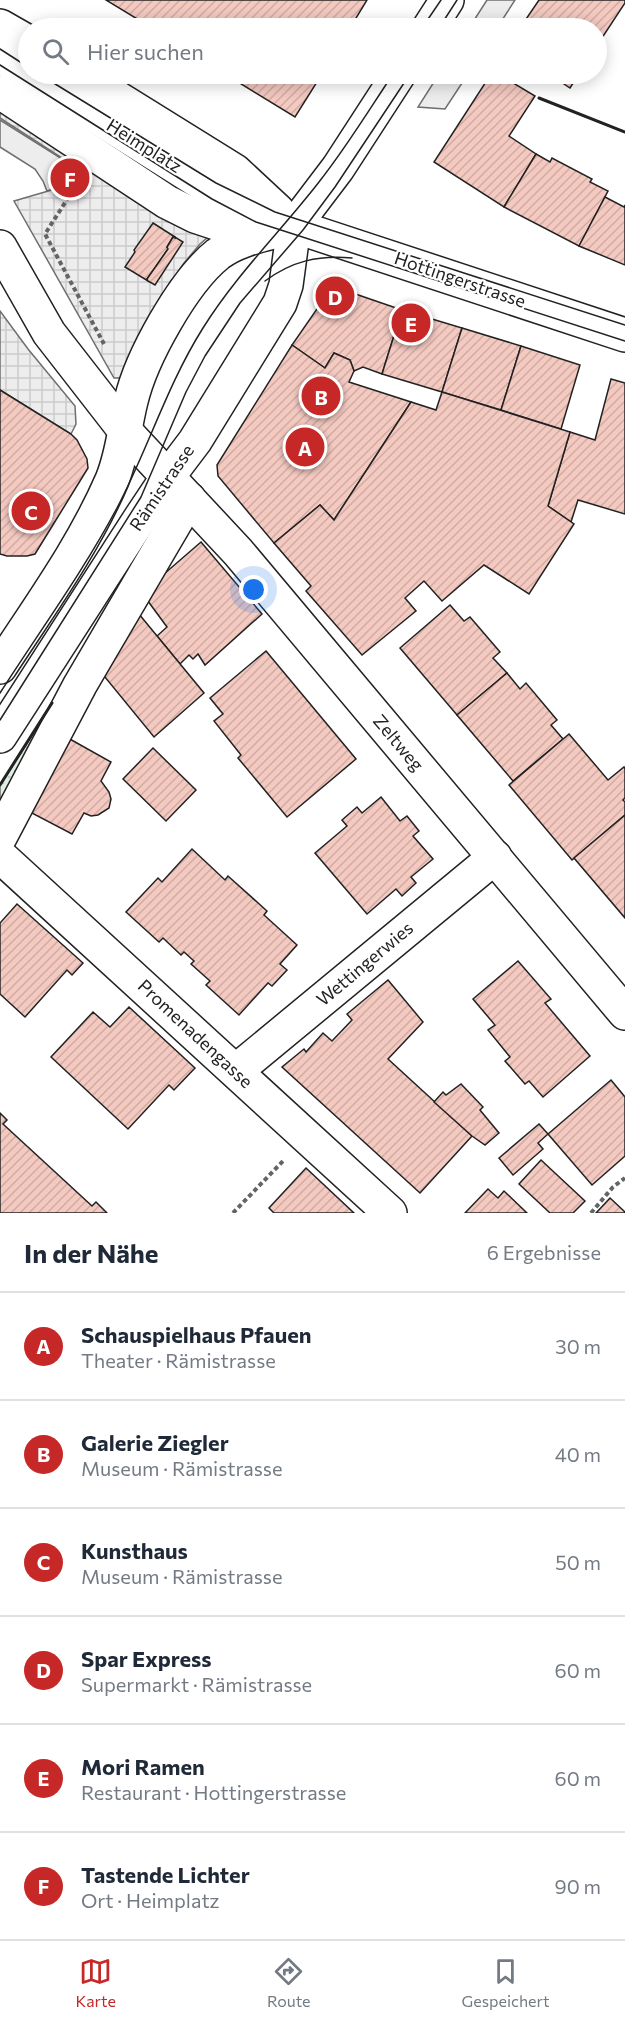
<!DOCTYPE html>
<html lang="de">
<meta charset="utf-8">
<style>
body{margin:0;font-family:Commissioner,sans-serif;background:#f2f2f3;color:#1f2937}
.you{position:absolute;left:254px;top:590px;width:21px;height:21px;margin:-15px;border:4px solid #fff;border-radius:50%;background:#1a73e8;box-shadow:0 0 0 9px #1a73e833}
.badge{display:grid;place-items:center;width:39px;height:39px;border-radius:50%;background:#c62828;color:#fff;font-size:20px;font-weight:700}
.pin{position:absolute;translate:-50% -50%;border:3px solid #fff;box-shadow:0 2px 6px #0006}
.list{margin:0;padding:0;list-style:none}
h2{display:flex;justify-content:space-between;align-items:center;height:78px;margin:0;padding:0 24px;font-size:26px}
h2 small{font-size:20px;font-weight:400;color:#747a83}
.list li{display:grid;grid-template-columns:39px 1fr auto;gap:18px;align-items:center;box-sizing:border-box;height:108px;padding:0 24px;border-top:2px solid #e0e1e3}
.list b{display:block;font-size:22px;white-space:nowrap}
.list p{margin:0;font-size:20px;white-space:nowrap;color:#747a83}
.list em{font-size:20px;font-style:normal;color:#747a83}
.icon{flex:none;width:33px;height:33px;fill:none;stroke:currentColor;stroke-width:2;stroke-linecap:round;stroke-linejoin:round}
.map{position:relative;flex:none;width:625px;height:1213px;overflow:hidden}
.search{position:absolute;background:#fff;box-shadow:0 3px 15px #0003;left:18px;right:18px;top:18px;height:66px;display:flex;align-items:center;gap:15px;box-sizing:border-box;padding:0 21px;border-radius:33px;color:#747a83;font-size:22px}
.sheet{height:726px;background:#fff}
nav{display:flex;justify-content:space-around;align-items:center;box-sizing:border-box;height:84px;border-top:2px solid #e0e1e3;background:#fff;font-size:16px;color:#747a83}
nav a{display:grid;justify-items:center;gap:3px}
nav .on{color:#c62828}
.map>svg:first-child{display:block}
.grass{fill:url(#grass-dots);stroke:#6f6f6f;stroke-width:1.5}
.parking{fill:#ededed;stroke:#6f6f6f;stroke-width:1.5}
.plaza{fill:url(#plaza-grid);stroke:#6f6f6f;stroke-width:1.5}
.building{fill:url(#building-hatch);stroke:#222;stroke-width:1.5}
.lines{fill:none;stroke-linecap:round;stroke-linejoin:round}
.minor-casing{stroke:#222;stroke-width:36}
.major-casing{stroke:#222;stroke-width:36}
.path{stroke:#646464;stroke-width:4;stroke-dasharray:4.5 3;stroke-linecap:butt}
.minor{stroke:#fff;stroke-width:33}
.major{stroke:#fff;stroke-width:33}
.tram{stroke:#222;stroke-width:1.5}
.wall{stroke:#222;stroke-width:3}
.labels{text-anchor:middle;stroke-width:4.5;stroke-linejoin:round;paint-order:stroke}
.street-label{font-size:18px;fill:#222;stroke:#fff}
</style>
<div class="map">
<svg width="625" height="1213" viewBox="0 0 625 1213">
<defs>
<pattern id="grass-dots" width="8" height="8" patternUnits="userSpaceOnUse" patternTransform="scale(1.5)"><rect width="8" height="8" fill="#e0efe3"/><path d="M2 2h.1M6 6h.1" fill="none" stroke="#c0cdc2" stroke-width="1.8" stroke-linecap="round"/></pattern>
<pattern id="plaza-grid" width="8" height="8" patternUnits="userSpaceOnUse" patternTransform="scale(1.5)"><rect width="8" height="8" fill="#ededed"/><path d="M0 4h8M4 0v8" fill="none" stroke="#cbcbcb"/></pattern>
<pattern id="building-hatch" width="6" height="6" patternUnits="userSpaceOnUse" patternTransform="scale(1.5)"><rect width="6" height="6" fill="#f3c9c0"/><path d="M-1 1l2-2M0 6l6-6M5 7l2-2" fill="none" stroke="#d0aca5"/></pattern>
</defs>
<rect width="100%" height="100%" fill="#fff"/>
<path class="grass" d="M 64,686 L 0,819 L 0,785 Z"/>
<g class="parking">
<path d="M 487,0 L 515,0 L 497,28 L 469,28 Z"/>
<path d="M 439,74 L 468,74 L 445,109 L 418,107 Z"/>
<path d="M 0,120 L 59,157 L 68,184 L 47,191 L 43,181 L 35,169 L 0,147 Z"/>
</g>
<g class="plaza">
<path d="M 0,106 L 208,237 L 200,244 L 184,263 L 152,311 L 135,343 L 120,378 L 114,378 L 14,201 L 69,185 L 62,158 L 0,118 Z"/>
<path d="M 0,311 L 28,349 L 75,406 L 76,424 L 71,434 L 0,390 Z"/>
</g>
<g class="building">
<path d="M 106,0 L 367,0 L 350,28 L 152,28 Z"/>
<path d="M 539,0 L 625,0 L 625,3 L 596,47 L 596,28 L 520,28 Z"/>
<path d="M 225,74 L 322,74 L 295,117 Z"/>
<path d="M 491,74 L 498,74 L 535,96 L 509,136 L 536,154 L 504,207 L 434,162 Z"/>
<path d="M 549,74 L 579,74 L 570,88 Z"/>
<path d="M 536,154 L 550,162 L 552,158 L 592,179 L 590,182 L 608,191 L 579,246 L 504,207 Z"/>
<path d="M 605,197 L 624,207 L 625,205 L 625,265 L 579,246 Z"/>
<path d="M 153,223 L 175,237 L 175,238 L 173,237 L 167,247 L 168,249 L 147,279 L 148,281 L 125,267 L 135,252 L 134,250 Z"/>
<path d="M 173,237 L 175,238 L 175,237 L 183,242 L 155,285 L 148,281 L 147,279 L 168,249 L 167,247 Z"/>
<path d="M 338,288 L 402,310 L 382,374 L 363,367 L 354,371 L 350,360 L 334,353 L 325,368 L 292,345 L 328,293 Z"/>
<path d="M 402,310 L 462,328 L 442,392 L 382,374 Z"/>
<path d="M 462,328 L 521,346 L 501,410 L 442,392 Z"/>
<path d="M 292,345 L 325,368 L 334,353 L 350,360 L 354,371 L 349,382 L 411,402 L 334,520 L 320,505 L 274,543 L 218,476 L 217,465 Z"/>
<path d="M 521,346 L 580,365 L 561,429 L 501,410 Z"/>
<path d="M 611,379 L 625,383 L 625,514 L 578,500 L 571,522 L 548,506 L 570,432 L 595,440 Z"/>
<path d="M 0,390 L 71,434 L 77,440 L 87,459 L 88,468 L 35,554 L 27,556 L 7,556 L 0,554 Z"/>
<path d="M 442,392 L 570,432 L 548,506 L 574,524 L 529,594 L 484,565 L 442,601 L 424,581 L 405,598 L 416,611 L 362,655 L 306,591 L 311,586 L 274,543 L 320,505 L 334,520 L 411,402 L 436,410 Z"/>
<path d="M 201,542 L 262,614 L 205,665 L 198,654 L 193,659 L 189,655 L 180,664 L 157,636 L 167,627 L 142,593 Z"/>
<path d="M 450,605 L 464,621 L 470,617 L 500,652 L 493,658 L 507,673 L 457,715 L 400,648 Z"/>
<path d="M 134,608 L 204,693 L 154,737 L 100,671 Z"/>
<path d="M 266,651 L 356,759 L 287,817 L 238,758 L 241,755 L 214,721 L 223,714 L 210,698 Z"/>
<path d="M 507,673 L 520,689 L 526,683 L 557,720 L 551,725 L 563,739 L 513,781 L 457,715 Z"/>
<path d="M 569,734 L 608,780 L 624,767 L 625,769 L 625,798 L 623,800 L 625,802 L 625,815 L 572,860 L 509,785 Z"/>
<path d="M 68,738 L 111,762 L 101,781 L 109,792 L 111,799 L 109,808 L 98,815 L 91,816 L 84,813 L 72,834 L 28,811 Z"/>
<path d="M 153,748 L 196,790 L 166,821 L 123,779 Z"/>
<path d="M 381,797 L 400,821 L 407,816 L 419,831 L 413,836 L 433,859 L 411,877 L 416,883 L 402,896 L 396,889 L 367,914 L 315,853 L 347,826 L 342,820 L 357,807 L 362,813 Z"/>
<path d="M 625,815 L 625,918 L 574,858 Z"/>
<path d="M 192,849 L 225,880 L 228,876 L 267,911 L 264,915 L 297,945 L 280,964 L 287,970 L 272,986 L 268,983 L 239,1015 L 206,985 L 210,981 L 191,964 L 194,961 L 184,952 L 181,955 L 163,938 L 159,942 L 126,912 L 158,878 L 162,882 Z"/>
<path d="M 17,904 L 83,963 L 72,975 L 67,970 L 25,1017 L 0,994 L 0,923 Z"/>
<path d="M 518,961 L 551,999 L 545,1003 L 590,1056 L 543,1097 L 529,1081 L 525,1084 L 505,1061 L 510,1057 L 488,1030 L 495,1025 L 473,999 Z"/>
<path d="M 388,980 L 423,1022 L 388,1059 L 472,1136 L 420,1193 L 282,1067 L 304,1049 L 306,1052 L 323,1033 L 332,1041 L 352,1020 L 347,1014 Z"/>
<path d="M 129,1007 L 195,1068 L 174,1090 L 169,1085 L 128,1129 L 51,1057 L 93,1012 L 110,1027 Z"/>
<path d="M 611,1080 L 625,1097 L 625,1156 L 592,1185 L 548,1134 Z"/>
<path d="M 461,1084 L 483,1107 L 480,1110 L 499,1133 L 485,1145 L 472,1136 L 434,1102 L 443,1092 L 446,1095 Z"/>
<path d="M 0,1113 L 7,1120 L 3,1124 L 92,1206 L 96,1202 L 107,1213 L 0,1213 Z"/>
<path d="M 539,1124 L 548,1134 L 538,1143 L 543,1149 L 513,1175 L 499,1158 Z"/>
<path d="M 541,1160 L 585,1201 L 573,1213 L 550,1213 L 519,1184 Z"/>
<path d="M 306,1168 L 354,1213 L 274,1213 L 269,1208 Z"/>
<path d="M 488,1189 L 498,1198 L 504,1191 L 527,1213 L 465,1213 Z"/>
<path d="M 610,1198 L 625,1212 L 625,1213 L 596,1213 Z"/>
</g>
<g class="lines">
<g class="minor-casing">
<g id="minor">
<path d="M 0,26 L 28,42"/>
<path d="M 0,56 L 211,189 L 253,210 L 294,226"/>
<path d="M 79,74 L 235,171 L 278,211"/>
<path d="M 0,92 L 167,202 L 195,216 L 216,223 L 275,226"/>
<path d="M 0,247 L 49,333 L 126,432 L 238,552 L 625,1013"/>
<path d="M 0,837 L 80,685 L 189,499"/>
<path d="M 0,856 L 390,1213"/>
<path d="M 236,1071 L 495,857"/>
</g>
</g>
<g class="major-casing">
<g id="major">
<path d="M 429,28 L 447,0"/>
<path d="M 294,226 L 625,335"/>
<path d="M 0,667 C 39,607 83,547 112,480 C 123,453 124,429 131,401 C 141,358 183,282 218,254 C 239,238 269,234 294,226"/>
<path d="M 0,736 L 141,517 L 167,478 L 195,441 L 280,303 L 286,285 L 294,226 L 338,168 L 399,74"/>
</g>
</g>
<g class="path">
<path d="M 77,184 L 45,234 L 104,344"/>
<path d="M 233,1213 L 283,1161"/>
<path d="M 591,1213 L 613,1187 L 625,1178"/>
</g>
<use href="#minor" class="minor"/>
<use href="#major" class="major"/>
<g class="tram">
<path d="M 422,28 L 441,0"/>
<path d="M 439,28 L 457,0"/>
<path d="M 0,49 L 28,67"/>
<path d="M 0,65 L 212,199 L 256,222 L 625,341"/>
<path d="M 39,74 L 216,183 L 275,212 L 625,325"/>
<path d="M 265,281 C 292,261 318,255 352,258"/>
<path d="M 0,693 C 39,632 83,572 117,508 C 148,449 167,385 203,328 C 236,275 281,231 319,182 C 346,148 369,110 393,74"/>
<path d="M 0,720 L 141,497 L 186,392 L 205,356 L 240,303 L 303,230 L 335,187 L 410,74"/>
</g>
<g class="wall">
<path d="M 539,98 L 625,132"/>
<path d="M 0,785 L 52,703"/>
</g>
</g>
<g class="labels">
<g class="street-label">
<text transform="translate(144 146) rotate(32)" y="6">Heimplatz</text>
<text transform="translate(460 280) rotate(19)" y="6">Hottingerstrasse</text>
<text transform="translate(162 488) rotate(-56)" y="6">Rämistrasse</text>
<text transform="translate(398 743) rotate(50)" y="6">Zeltweg</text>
<text transform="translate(365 964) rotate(-40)" y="6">Wettingerwies</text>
<text transform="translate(195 1034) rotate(43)" y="6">Promenadengasse</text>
</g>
</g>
</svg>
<div class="you"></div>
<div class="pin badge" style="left:305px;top:447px">A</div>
<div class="pin badge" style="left:321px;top:396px">B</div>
<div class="pin badge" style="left:31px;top:511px">C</div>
<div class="pin badge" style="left:335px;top:296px">D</div>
<div class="pin badge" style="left:411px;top:323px">E</div>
<div class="pin badge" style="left:70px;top:178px">F</div>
<div class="search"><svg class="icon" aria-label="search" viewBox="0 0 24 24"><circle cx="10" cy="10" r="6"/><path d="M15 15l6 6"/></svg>Hier suchen</div>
</div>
<section class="sheet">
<h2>In der Nähe<small>6 Ergebnisse</small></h2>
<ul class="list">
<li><span class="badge">A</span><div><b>Schauspielhaus Pfauen</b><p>Theater · Rämistrasse</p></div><em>30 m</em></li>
<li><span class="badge">B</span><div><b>Galerie Ziegler</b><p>Museum · Rämistrasse</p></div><em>40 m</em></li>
<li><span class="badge">C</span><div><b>Kunsthaus</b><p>Museum · Rämistrasse</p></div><em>50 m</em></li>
<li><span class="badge">D</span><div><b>Spar Express</b><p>Supermarkt · Rämistrasse</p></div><em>60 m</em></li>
<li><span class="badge">E</span><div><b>Mori Ramen</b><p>Restaurant · Hottingerstrasse</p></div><em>60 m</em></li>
<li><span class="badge">F</span><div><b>Tastende Lichter</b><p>Ort · Heimplatz</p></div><em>90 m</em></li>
</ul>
</section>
<nav>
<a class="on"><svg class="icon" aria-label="map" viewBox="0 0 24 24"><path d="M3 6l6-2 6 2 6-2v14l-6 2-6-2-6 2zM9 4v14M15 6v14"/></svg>Karte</a>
<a><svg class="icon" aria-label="directions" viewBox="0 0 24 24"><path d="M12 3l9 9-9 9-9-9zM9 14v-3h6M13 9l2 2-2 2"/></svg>Route</a>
<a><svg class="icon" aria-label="saved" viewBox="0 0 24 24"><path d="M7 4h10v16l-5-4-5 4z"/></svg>Gespeichert</a>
</nav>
